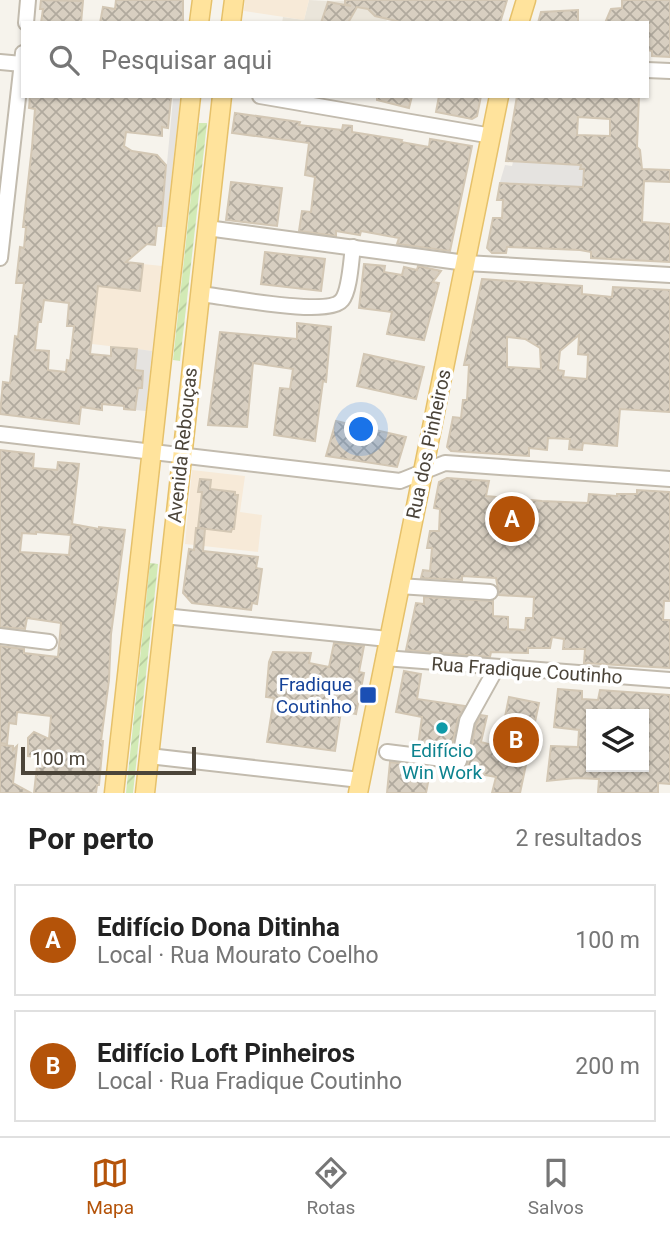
<!DOCTYPE html>
<html lang="pt">
<meta charset="utf-8">
<style>
body{margin:0;font-family:Roboto,sans-serif;background:#f6f6f6;color:#222}
.controls{position:absolute;right:21px;bottom:21px;display:grid;overflow:hidden;border-radius:0px;box-shadow:0 2px 5px #0004}
.controls button{width:63px;height:63px;display:grid;place-items:center;padding:0;border:0;border-bottom:2px solid #e0e0e0;background:#fff;color:#222;font:35px sans-serif}
.scale{position:absolute;left:21px;bottom:18px;width:175px;box-sizing:border-box;padding-left:7px;border:4px solid #4b4439;border-top:0;font-size:19px;line-height:24px;white-space:nowrap;color:#4b4439;-webkit-text-stroke:5px #fff;paint-order:stroke}
.you{position:absolute;left:362px;top:430px;width:24px;height:24px;margin:-18px;border:5px solid #fff;border-radius:50%;background:#1a73e8;box-shadow:0 0 0 10px #1a73e833}
.badge{display:grid;place-items:center;width:46px;height:46px;border-radius:50%;background:#b45309;color:#fff;font-size:23px;font-weight:700}
.pin{position:absolute;translate:-50% -50%;border:4px solid #fff;box-shadow:0 2px 7px #0006}
.list{margin:0;padding:0;list-style:none}
h2{display:flex;justify-content:space-between;align-items:center;height:91px;margin:0;padding:0 28px;font-size:30px}
h2 small{font-size:23px;font-weight:400;color:#767676}
.list li{display:grid;grid-template-columns:46px 1fr auto;gap:21px;align-items:center;box-sizing:border-box;height:112px;margin:0 14px 14px;padding:0 14px;border:2px solid #e0e0e0;border-radius:0px}
.list b{display:block;font-size:26px;white-space:nowrap}
.list p{margin:0;font-size:23px;white-space:nowrap;color:#767676}
.list em{font-size:23px;font-style:normal;color:#767676}
.icon{flex:none;width:38px;height:38px;fill:none;stroke:currentColor;stroke-width:2;stroke-linecap:round;stroke-linejoin:round}
.map{position:relative;flex:none;width:670px;height:793px;overflow:hidden}
.search{position:absolute;background:#fff;box-shadow:0 2px 5px #0004;left:21px;right:21px;top:21px;height:77px;display:flex;align-items:center;gap:18px;box-sizing:border-box;padding:0 24px;border-radius:0px;color:#767676;font-size:26px}
.sheet{height:343px;background:#fff}
nav{display:flex;justify-content:space-around;align-items:center;box-sizing:border-box;height:98px;border-top:2px solid #e0e0e0;background:#fff;font-size:19px;color:#767676}
nav a{display:grid;justify-items:center;gap:4px}
nav .on{color:#b45309}
.map>svg:first-child{display:block}
.residential{fill:#eae5da}
.commercial{fill:#f7ead8}
.garden{fill:url(#garden-furrows)}
.parking{fill:#e5e3e0}
.building{fill:url(#building-cross-hatch);stroke:#d3c7b4;stroke-width:2;fill-rule:evenodd}
.lines{fill:none;stroke-linecap:round;stroke-linejoin:round}
.minor-casing{stroke:#c2bbae;stroke-width:18}
.major-casing{stroke:#e6c16a;stroke-width:21}
.minor{stroke:#fff;stroke-width:14}
.major{stroke:#ffe39c;stroke-width:18}
.transit-dot{fill:#1a4fb4;stroke:#fff;stroke-width:2.5}
.culture-dot{fill:#0f9aa8;stroke:#fff;stroke-width:2.5}
.labels{text-anchor:middle;stroke-width:7;stroke-linejoin:round;paint-order:stroke}
.street-label{font-size:19px;fill:#4b4439;stroke:#fff}
.transit-label{font-size:19px;fill:#164399;stroke:#fff;text-anchor:end}
.culture-label{font-size:19px;fill:#0d838f;stroke:#fff}
</style>
<div class="map">
<svg width="670" height="793" viewBox="0 0 670 793">
<defs>
<pattern id="garden-furrows" width="10" height="10" patternUnits="userSpaceOnUse" patternTransform="scale(1.75)"><rect width="10" height="10" fill="#d2eab5"/><path d="M-1 1l2-2M0 10L10 0M9 11l2-2" fill="none" stroke="#b6ca9c"/></pattern>
<pattern id="building-cross-hatch" width="8" height="8" patternUnits="userSpaceOnUse" patternTransform="scale(1.75)"><rect width="8" height="8" fill="#d8cfc1"/><path d="M0 0l8 8M0 8l8-8" fill="none" stroke="#b1aa9e"/></pattern>
</defs>
<rect width="100%" height="100%" fill="#f6f3ec"/>
<path class="residential" d="M 309,0 L 325,1 L 414,0 L 387,19 L 386,23 L 282,23 L 283,17 L 304,20 Z"/>
<g class="commercial">
<path d="M 245,0 L 309,0 L 304,20 L 244,11 Z"/>
<path d="M 143,264 L 162,266 L 152,351 L 92,344 L 96,304 L 93,286 L 140,291 Z"/>
<path d="M 192,470 L 245,476 L 240,512 L 262,515 L 258,552 L 185,544 Z"/>
</g>
<g class="garden">
<path d="M 199,123 L 207,123 L 180,361 L 173,360 Z"/>
<path d="M 150,563 L 158,564 L 133,793 L 126,793 Z"/>
</g>
<g class="parking">
<path d="M 173,99 L 180,99 L 166,227 L 161,227 Z"/>
<path d="M 513,162 L 580,165 L 580,169 L 584,169 L 583,187 L 500,182 L 505,165 L 512,166 Z"/>
<path d="M 137,349 L 152,351 L 146,411 L 135,410 L 138,388 L 142,388 L 143,371 L 135,370 Z"/>
</g>
<g class="building">
<path d="M 41,0 L 83,1 L 81,23 L 41,23 L 43,9 L 40,9 Z"/>
<path d="M 116,0 L 183,0 L 183,20 L 181,20 L 181,23 L 100,23 L 103,7 L 115,9 Z"/>
<path d="M 345,0 L 507,0 L 500,23 L 405,23 L 375,16 L 368,9 L 357,7 L 348,23 L 321,23 L 328,2 L 351,6 L 345,4 Z"/>
<path d="M 622,0 L 670,0 L 670,57 L 652,56 L 652,51 L 647,50 L 647,23 L 605,23 L 611,9 L 622,8 Z"/>
<path d="M 578,10 L 578,23 L 538,23 L 541,12 Z"/>
<path d="M 30,96 L 162,96 L 171,98 L 168,128 L 162,127 L 162,136 L 126,132 L 124,146 L 132,151 L 157,155 L 166,165 L 161,226 L 157,226 L 155,245 L 147,244 L 126,262 L 143,264 L 140,291 L 98,286 L 90,354 L 111,356 L 111,347 L 137,349 L 135,370 L 143,371 L 142,388 L 138,388 L 135,410 L 124,409 L 124,406 L 102,404 L 102,410 L 81,407 L 79,424 L 0,414 L 3,382 L 10,383 L 15,336 L 18,337 L 22,298 L 24,283 L 16,283 L 20,247 L 24,248 L 26,227 L 23,227 L 32,147 L 35,109 L 29,108 ZM 44,300 L 69,303 L 67,326 L 74,326 L 70,361 L 67,360 L 66,372 L 48,370 L 49,351 L 35,350 L 38,322 L 41,322 Z"/>
<path d="M 377,96 L 412,96 L 409,108 L 377,100 Z"/>
<path d="M 439,96 L 481,96 L 477,116 L 472,119 L 436,112 Z"/>
<path d="M 517,96 L 639,96 L 637,147 L 640,150 L 642,169 L 670,170 L 670,182 L 644,181 L 642,222 L 670,224 L 670,262 L 591,258 L 591,252 L 580,250 L 507,247 L 506,253 L 492,253 L 487,248 L 493,218 L 502,218 L 503,200 L 497,200 L 500,183 L 583,187 L 584,169 L 580,169 L 581,165 L 506,161 ZM 578,117 L 610,119 L 610,136 L 577,135 Z"/>
<path d="M 235,113 L 300,122 L 299,125 L 342,130 L 343,125 L 352,126 L 352,132 L 402,140 L 401,142 L 429,147 L 430,139 L 472,146 L 450,251 L 397,244 L 399,238 L 361,231 L 360,235 L 336,231 L 336,236 L 299,231 L 302,211 L 311,212 L 315,177 L 305,175 L 309,143 L 232,133 Z"/>
<path d="M 231,182 L 282,188 L 277,226 L 226,220 Z"/>
<path d="M 265,252 L 325,259 L 321,291 L 261,284 Z"/>
<path d="M 364,264 L 385,266 L 384,272 L 402,275 L 404,267 L 417,270 L 418,266 L 441,271 L 433,282 L 439,283 L 424,340 L 387,334 L 392,312 L 359,308 Z"/>
<path d="M 482,279 L 582,286 L 582,294 L 612,297 L 613,287 L 670,290 L 670,412 L 620,409 L 617,446 L 583,443 L 582,450 L 569,449 L 570,439 L 548,438 L 547,450 L 529,448 L 529,456 L 451,451 L 447,447 L 453,417 L 461,418 L 463,400 L 467,400 L 469,365 L 464,365 ZM 579,335 L 578,354 L 588,355 L 587,379 L 563,377 L 564,371 L 558,370 L 560,351 ZM 507,337 L 525,339 L 540,348 L 541,369 L 507,367 Z"/>
<path d="M 297,323 L 331,327 L 326,382 L 323,381 L 315,441 L 274,435 L 280,388 L 290,389 L 293,369 L 253,363 L 247,427 L 208,425 L 220,332 L 297,339 Z"/>
<path d="M 364,354 L 424,367 L 416,399 L 357,386 Z"/>
<path d="M 336,421 L 406,437 L 397,467 L 326,456 Z"/>
<path d="M 0,450 L 34,454 L 33,468 L 57,470 L 58,462 L 79,464 L 72,524 L 99,529 L 99,527 L 125,530 L 111,634 L 109,680 L 101,741 L 103,741 L 99,785 L 97,785 L 96,793 L 34,793 L 38,757 L 28,756 L 28,738 L 34,732 L 49,739 L 51,716 L 17,712 L 16,724 L 9,723 L 7,744 L 0,743 L 0,646 L 24,649 L 24,653 L 58,657 L 61,623 L 27,618 L 25,629 L 0,627 ZM 36,532 L 71,535 L 69,555 L 20,552 L 22,533 L 36,534 Z"/>
<path d="M 447,478 L 489,481 L 486,496 L 542,501 L 588,503 L 589,494 L 617,496 L 617,494 L 637,494 L 637,490 L 670,492 L 670,601 L 664,601 L 663,620 L 670,620 L 670,668 L 584,663 L 585,649 L 563,649 L 564,639 L 552,637 L 550,648 L 528,648 L 528,653 L 491,652 L 490,657 L 406,650 L 416,603 L 424,604 L 424,597 L 493,601 L 493,616 L 508,617 L 508,629 L 525,630 L 526,618 L 533,618 L 534,597 L 499,595 L 496,578 L 462,576 L 462,580 L 421,578 L 423,570 L 430,571 L 432,548 L 427,548 L 430,531 L 439,531 L 440,509 L 434,508 L 439,482 Z"/>
<path d="M 200,479 L 211,480 L 210,489 L 235,492 L 235,495 L 238,495 L 234,529 L 232,529 L 231,532 L 198,528 L 202,492 L 198,492 Z"/>
<path d="M 196,528 L 205,529 L 203,551 L 258,557 L 256,568 L 262,569 L 257,604 L 252,603 L 251,610 L 192,603 L 183,593 L 189,549 L 194,550 Z"/>
<path d="M 334,643 L 364,646 L 359,672 L 364,673 L 356,714 L 341,711 L 335,751 L 267,742 L 274,698 L 266,697 L 269,662 L 273,652 L 311,653 L 309,663 L 329,667 Z"/>
<path d="M 404,671 L 421,674 L 417,699 L 465,706 L 458,719 L 451,750 L 418,746 L 422,717 L 396,712 Z"/>
<path d="M 558,689 L 582,691 L 582,699 L 598,700 L 600,690 L 670,695 L 670,784 L 658,783 L 658,793 L 598,793 L 599,779 L 576,778 L 547,781 L 551,746 L 578,747 L 579,730 L 554,727 ZM 591,714 L 644,714 L 644,767 L 591,767 Z"/>
<path d="M 509,697 L 539,703 L 520,793 L 492,793 L 496,777 L 469,772 L 465,769 L 468,763 L 476,724 L 481,715 L 487,716 L 481,742 L 499,747 Z"/>
<path d="M 0,745 L 13,746 L 13,750 L 17,746 L 13,783 L 31,793 L 0,793 Z"/>
<path d="M 390,762 L 431,767 L 426,793 L 387,793 Z"/>
</g>
<g class="lines">
<g class="minor-casing">
<g id="minor">
<path d="M 26,23 L 28,0"/>
<path d="M 0,62 L 22,64"/>
<path d="M 647,70 L 670,71"/>
<path d="M 260,96 L 492,136"/>
<path d="M 207,228 L 466,263 L 670,275"/>
<path d="M 0,258 L 23,53"/>
<path d="M 199,294 C 225,296 328,318 342,300 C 350,290 351,260 353,247"/>
<path d="M 0,434 L 400,481 L 445,463 L 670,479"/>
<path d="M 399,586 L 490,592"/>
<path d="M 164,616 L 388,639"/>
<path d="M 0,636 L 49,642"/>
<path d="M 384,658 L 670,680"/>
<path d="M 387,752 L 459,761 L 467,721 L 497,667"/>
<path d="M 149,756 L 360,780"/>
</g>
</g>
<g class="major-casing">
<g id="major">
<path d="M 199,23 L 202,0"/>
<path d="M 231,23 L 234,0"/>
<path d="M 519,23 L 526,0"/>
<path d="M 114,793 L 191,96"/>
<path d="M 145,793 L 222,96"/>
<path d="M 358,793 L 499,96"/>
</g>
</g>
<use href="#minor" class="minor"/>
<use href="#major" class="major"/>
</g>
<rect class="transit-dot" x="359" y="686" width="18" height="18" rx="3.5"/>
<circle class="culture-dot" cx="442" cy="728" r="7"/>
<g class="labels">
<g class="street-label">
<text transform="translate(428 444) rotate(-78)" y="7">Rua dos Pinheiros</text>
<text transform="translate(182 445) rotate(-84)" y="7">Avenida Rebouças</text>
<text transform="translate(527 670) rotate(4)" y="7">Rua Fradique Coutinho</text>
</g>
<g class="transit-label">
<text x="352" y="691">Fradique<tspan x="352" dy="22">Coutinho</tspan></text>
</g>
<g class="culture-label">
<text x="442" y="757">Edifício<tspan x="442" dy="22">Win Work</tspan></text>
</g>
</g>
</svg>
<div class="controls">
<button><svg class="icon" aria-label="layers" viewBox="0 0 24 24"><path d="M12 4l9 5-9 5-9-5zM3 14l9 5 9-5"/></svg></button>
</div>
<div class="scale">100 m</div>
<div class="you"></div>
<div class="pin badge" style="left:512px;top:519px">A</div>
<div class="pin badge" style="left:516px;top:740px">B</div>
<div class="search"><svg class="icon" aria-label="search" viewBox="0 0 24 24"><circle cx="10" cy="10" r="6"/><path d="M15 15l6 6"/></svg>Pesquisar aqui</div>
</div>
<section class="sheet">
<h2>Por perto<small>2 resultados</small></h2>
<ul class="list">
<li><span class="badge">A</span><div><b>Edifício Dona Ditinha</b><p>Local · Rua Mourato Coelho</p></div><em>100 m</em></li>
<li><span class="badge">B</span><div><b>Edifício Loft Pinheiros</b><p>Local · Rua Fradique Coutinho</p></div><em>200 m</em></li>
</ul>
</section>
<nav>
<a class="on"><svg class="icon" aria-label="map" viewBox="0 0 24 24"><path d="M3 6l6-2 6 2 6-2v14l-6 2-6-2-6 2zM9 4v14M15 6v14"/></svg>Mapa</a>
<a><svg class="icon" aria-label="directions" viewBox="0 0 24 24"><path d="M12 3l9 9-9 9-9-9zM9 14v-3h6M13 9l2 2-2 2"/></svg>Rotas</a>
<a><svg class="icon" aria-label="saved" viewBox="0 0 24 24"><path d="M7 4h10v16l-5-4-5 4z"/></svg>Salvos</a>
</nav>
